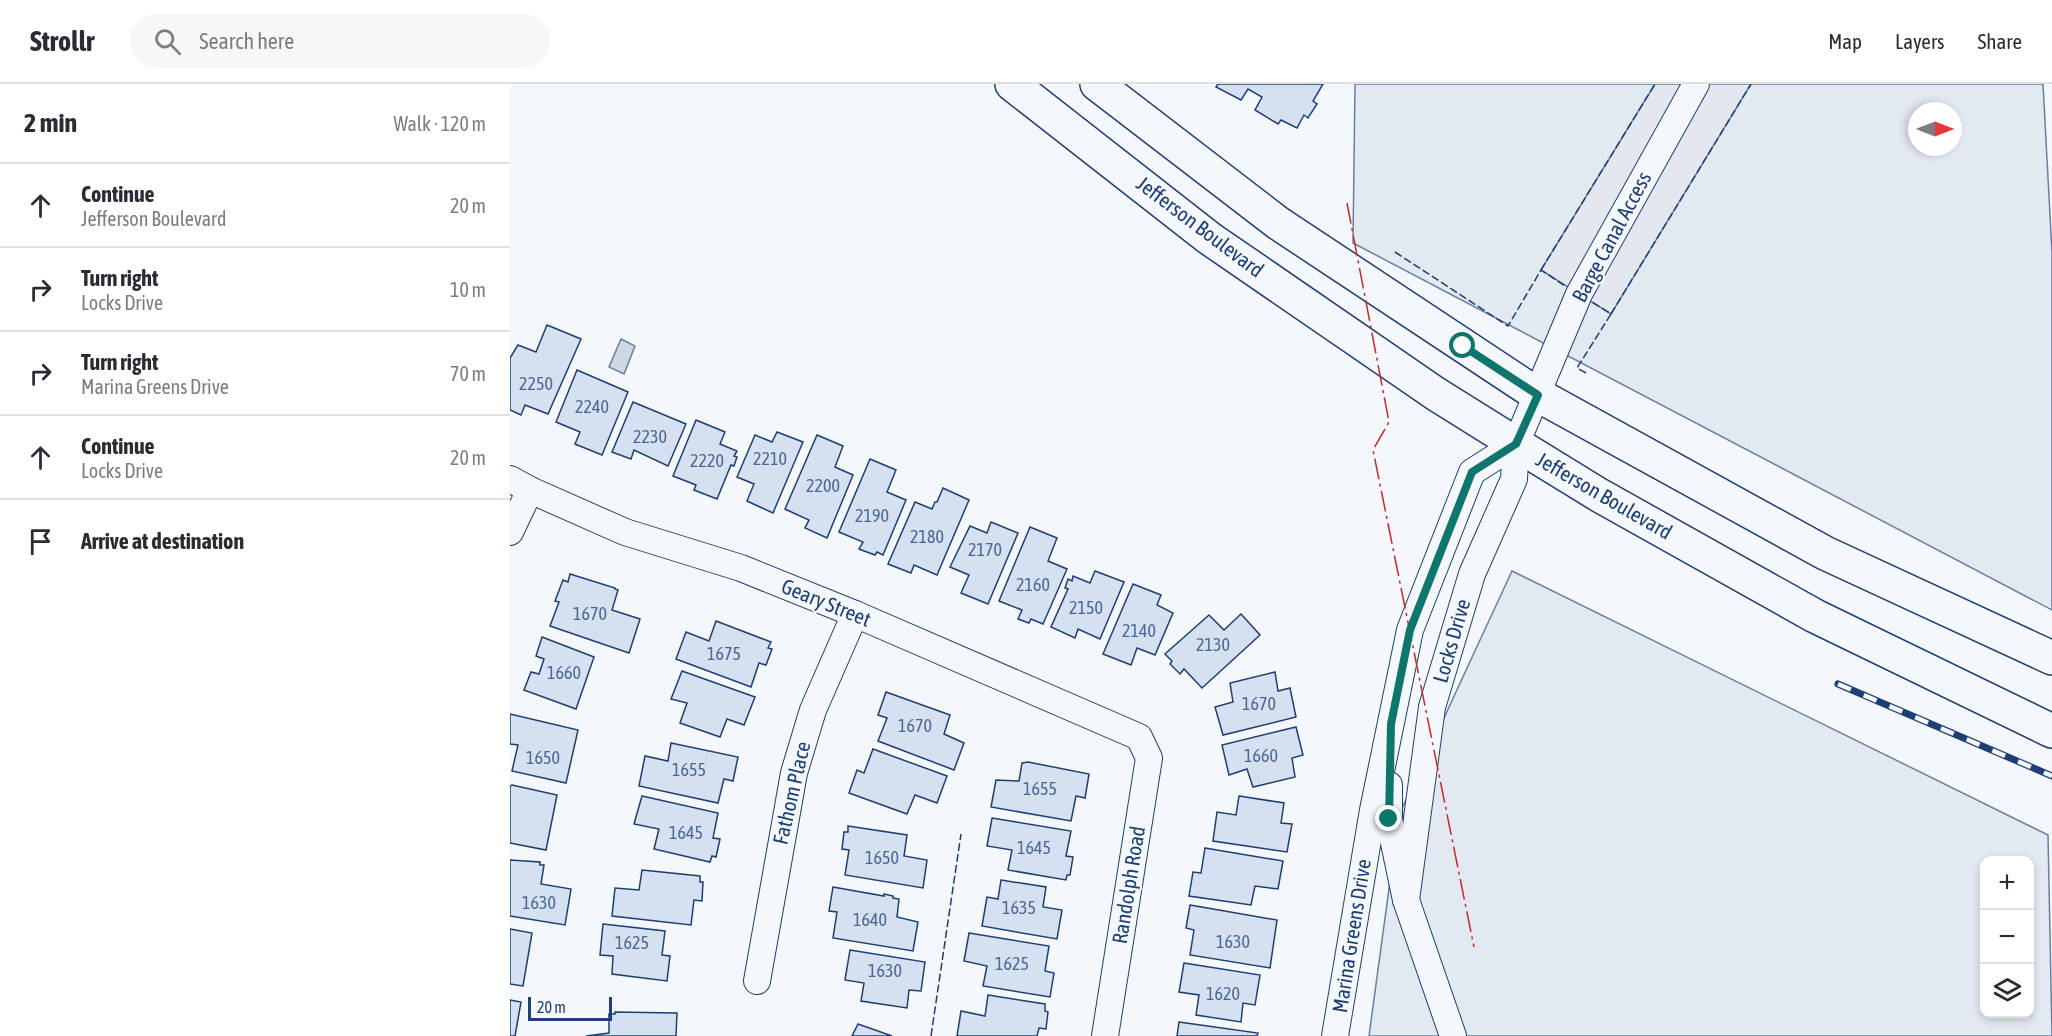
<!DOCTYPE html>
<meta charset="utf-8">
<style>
body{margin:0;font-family:"Asap Condensed",sans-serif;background:#f7f7f7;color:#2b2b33}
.controls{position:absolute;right:18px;bottom:18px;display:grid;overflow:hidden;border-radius:12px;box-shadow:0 3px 9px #0003}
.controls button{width:54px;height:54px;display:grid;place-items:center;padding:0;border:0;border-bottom:2px solid #e1e1e2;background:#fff;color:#2b2b33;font:30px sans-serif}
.compass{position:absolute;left:1398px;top:18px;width:54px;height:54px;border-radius:50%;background:#fff;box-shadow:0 3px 9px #0003;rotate:90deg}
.scale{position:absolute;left:18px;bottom:15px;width:84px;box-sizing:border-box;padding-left:6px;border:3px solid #1d3f73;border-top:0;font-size:16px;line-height:21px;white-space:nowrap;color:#1d3f73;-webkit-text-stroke:4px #f4f7fb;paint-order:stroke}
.stop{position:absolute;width:18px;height:18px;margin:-14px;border:4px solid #0f766e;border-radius:50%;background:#fff}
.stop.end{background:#0f766e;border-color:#fff;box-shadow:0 2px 6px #0008}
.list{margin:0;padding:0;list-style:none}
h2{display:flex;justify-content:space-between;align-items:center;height:78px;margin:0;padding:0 24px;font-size:26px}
h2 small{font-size:20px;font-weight:400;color:#7c7c81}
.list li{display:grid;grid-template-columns:39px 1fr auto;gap:18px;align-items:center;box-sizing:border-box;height:84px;padding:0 24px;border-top:2px solid #e1e1e2}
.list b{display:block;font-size:22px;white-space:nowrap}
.list p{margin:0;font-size:20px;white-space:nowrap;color:#7c7c81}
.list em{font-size:20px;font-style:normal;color:#7c7c81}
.icon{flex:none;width:33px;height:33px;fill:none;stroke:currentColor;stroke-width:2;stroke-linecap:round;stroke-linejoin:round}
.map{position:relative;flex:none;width:1542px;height:952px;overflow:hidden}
header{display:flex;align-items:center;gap:36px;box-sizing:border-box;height:84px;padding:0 30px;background:#fff;border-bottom:2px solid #e1e1e2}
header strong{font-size:28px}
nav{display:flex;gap:33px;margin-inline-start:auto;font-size:21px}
.search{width:420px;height:54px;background:#f7f7f7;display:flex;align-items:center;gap:15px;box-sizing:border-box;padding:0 21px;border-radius:33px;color:#7c7c81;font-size:22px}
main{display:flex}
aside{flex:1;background:#fff}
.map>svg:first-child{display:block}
.green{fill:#e3e9f0;stroke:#687fa3;stroke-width:1.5;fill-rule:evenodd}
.parking{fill:#e3e8f0;stroke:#687fa3;stroke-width:1.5}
.water{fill:#cfd7e4;stroke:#687fa3;stroke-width:1.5}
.building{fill:#d5e0f0;stroke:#1d3f73;stroke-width:1.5}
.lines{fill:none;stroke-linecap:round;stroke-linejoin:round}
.street-casing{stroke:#1d3f73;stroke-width:28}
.primary-casing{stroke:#1d3f73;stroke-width:36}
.street{stroke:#f4f7fb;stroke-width:26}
.primary{stroke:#f4f7fb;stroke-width:33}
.rail-casing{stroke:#1d3f73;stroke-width:7}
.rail{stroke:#f4f7fb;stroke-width:4.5;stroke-dasharray:14;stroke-linecap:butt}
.fence{stroke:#1d3f73;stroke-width:1.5;stroke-dasharray:8 3;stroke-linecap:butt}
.power{stroke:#c62828;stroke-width:1.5;stroke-dasharray:21 4.5 3 4.5;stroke-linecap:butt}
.route{stroke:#0f766e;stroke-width:8}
.labels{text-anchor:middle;stroke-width:4.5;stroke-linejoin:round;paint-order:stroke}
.number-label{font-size:18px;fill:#4b6792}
.street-label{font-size:21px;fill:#1d3f73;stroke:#f4f7fb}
</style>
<header>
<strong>Strollr</strong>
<div class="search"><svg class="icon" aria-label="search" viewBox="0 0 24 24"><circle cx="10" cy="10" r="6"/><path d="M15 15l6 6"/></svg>Search here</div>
<nav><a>Map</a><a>Layers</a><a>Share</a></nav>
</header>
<main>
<aside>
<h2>2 min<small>Walk · 120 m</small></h2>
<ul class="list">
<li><svg class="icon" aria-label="ahead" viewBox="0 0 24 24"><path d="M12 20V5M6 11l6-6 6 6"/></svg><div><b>Continue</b><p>Jefferson Boulevard</p></div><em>20 m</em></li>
<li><svg class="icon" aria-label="right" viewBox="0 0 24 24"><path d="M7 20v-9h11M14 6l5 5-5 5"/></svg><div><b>Turn right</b><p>Locks Drive</p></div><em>10 m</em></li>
<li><svg class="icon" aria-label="right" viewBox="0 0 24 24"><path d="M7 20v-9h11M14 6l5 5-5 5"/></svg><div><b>Turn right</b><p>Marina Greens Drive</p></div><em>70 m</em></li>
<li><svg class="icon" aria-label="ahead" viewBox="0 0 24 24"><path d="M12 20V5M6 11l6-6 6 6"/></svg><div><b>Continue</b><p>Locks Drive</p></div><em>20 m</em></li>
<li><svg class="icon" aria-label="arrive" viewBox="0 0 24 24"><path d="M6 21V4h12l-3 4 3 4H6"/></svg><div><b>Arrive at destination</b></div></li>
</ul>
</aside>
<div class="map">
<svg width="1542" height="952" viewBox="0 0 1542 952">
<rect width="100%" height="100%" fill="#f4f7fb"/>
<g class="green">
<path d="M 845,0 L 1533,0 L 1542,169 L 1542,526 L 843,159 ZM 1407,27 L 1443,27 L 1443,63 L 1407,63 Z"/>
<path d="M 1002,487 L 1538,751 L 1542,952 L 859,952 L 889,731 ZM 1474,776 L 1520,776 L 1520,930 L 1474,930 Z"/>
</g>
<path class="parking" d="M 1145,0 L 1241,0 L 1101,230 L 1031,186 Z"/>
<path class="water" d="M 111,255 L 125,262 L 114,290 L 99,283 Z"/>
<g class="building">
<path d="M 708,0 L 813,0 L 803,17 L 807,20 L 798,34 L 794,31 L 787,44 L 771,36 L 768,40 L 745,26 L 752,13 L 738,5 L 731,16 L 706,3 Z"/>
<path d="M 37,241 L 71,255 L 38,330 L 15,321 L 11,331 L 0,326 L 0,274 L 8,261 L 26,268 Z"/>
<path d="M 67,286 L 118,308 L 92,371 L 65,360 L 70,348 L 46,338 Z"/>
<path d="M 123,318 L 176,340 L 158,382 L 124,366 L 121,375 L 102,368 Z"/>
<path d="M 186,336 L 215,348 L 210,360 L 227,367 L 224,372 L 227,373 L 224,382 L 221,381 L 207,415 L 184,406 L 186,401 L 163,392 Z"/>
<path d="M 267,348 L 293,358 L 263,429 L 237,417 L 244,400 L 227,393 L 245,351 L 262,358 Z"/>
<path d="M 307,351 L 333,362 L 325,383 L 343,391 L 317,454 L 295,444 L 299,436 L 275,425 Z"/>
<path d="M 360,375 L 386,386 L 377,408 L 396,416 L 373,471 L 367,468 L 365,471 L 349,465 L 353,458 L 329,448 Z"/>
<path d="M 433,404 L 459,416 L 427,491 L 404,481 L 401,489 L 378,480 L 405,418 L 422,425 L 425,418 L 427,418 Z"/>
<path d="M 481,438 L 508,449 L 478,520 L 451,509 L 459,491 L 440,483 L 460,442 L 477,449 Z"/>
<path d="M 520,443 L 547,454 L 538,477 L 557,485 L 533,540 L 521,535 L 519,539 L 508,535 L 512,526 L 489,517 Z"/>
<path d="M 585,487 L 614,498 L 590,555 L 568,545 L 565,554 L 541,543 L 558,505 L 555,504 L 558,495 L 562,497 L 563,492 L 580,499 Z"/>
<path d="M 60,490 L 105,504 L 105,505 L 108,506 L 102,526 L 130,535 L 119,569 L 40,542 L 49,518 L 45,517 L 53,496 L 58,498 Z"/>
<path d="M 623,500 L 651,511 L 647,521 L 663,529 L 645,571 L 627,564 L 621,581 L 593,570 Z"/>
<path d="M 731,530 L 750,551 L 692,604 L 674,585 L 670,590 L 660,580 L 662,577 L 655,570 L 699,531 L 714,546 Z"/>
<path d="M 206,537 L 261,558 L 258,564 L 262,565 L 256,581 L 249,579 L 241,603 L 166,575 L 176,548 L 199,557 Z"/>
<path d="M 32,553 L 84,573 L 66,625 L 14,606 L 21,588 L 29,590 L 34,575 L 26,572 Z"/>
<path d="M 172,587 L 245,613 L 234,641 L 217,635 L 210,653 L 170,639 L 177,619 L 161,615 Z"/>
<path d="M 765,588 L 768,607 L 780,604 L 786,633 L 713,651 L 705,623 L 723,618 L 720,599 Z"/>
<path d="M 376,608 L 440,631 L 434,650 L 454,659 L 444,686 L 368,657 L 377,634 L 368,631 Z"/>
<path d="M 0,630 L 68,646 L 56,699 L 2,687 L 8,661 L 0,660 Z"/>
<path d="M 786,643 L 793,671 L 782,674 L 785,693 L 743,703 L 737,685 L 719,691 L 712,661 Z"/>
<path d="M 161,659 L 228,673 L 223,697 L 214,695 L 208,719 L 129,702 L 135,672 L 158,677 Z"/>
<path d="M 363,665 L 437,692 L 427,719 L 405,711 L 397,730 L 339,709 L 347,686 L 354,689 Z"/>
<path d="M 518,678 L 579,690 L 575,714 L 566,712 L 561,737 L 481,723 L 486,696 L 509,697 L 512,679 Z"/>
<path d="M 2,701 L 47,711 L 36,766 L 0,759 L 0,702 Z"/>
<path d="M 132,712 L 208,729 L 203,754 L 210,755 L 206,773 L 202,772 L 200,778 L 144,765 L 149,745 L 124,740 Z"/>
<path d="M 729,712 L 774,719 L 771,739 L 782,740 L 777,768 L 703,757 L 707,728 L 726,731 Z"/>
<path d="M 482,734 L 561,747 L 556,772 L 563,773 L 560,791 L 557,791 L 556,796 L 498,786 L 502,766 L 477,762 Z"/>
<path d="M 338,742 L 397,751 L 394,772 L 417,776 L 413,804 L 335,791 L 339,766 L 332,765 L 334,748 L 338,748 Z"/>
<path d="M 695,764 L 773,777 L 768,805 L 745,802 L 741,821 L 679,812 L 683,788 L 691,789 Z"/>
<path d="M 0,776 L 30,778 L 30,781 L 34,781 L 31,800 L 61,805 L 55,841 L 0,832 Z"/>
<path d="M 132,786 L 190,792 L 190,798 L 193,798 L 192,817 L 184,816 L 181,841 L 102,832 L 105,804 L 129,806 Z"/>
<path d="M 491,796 L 536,803 L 533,823 L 552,826 L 547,855 L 472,842 L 477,813 L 488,815 Z"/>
<path d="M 323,803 L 374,812 L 374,810 L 383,812 L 383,814 L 389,815 L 387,833 L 408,838 L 403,867 L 323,854 L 327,828 L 319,827 Z"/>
<path d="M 680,821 L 767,836 L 760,884 L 680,871 L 684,846 L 676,844 Z"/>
<path d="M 93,840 L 155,847 L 152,871 L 160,872 L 157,897 L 102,890 L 103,872 L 90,871 Z"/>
<path d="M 0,845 L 22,849 L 13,902 L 0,900 Z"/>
<path d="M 459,849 L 539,862 L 535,887 L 544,889 L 540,913 L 473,902 L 477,882 L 454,877 Z"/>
<path d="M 340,866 L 415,878 L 411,907 L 399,906 L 397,924 L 351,917 L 354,899 L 335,896 Z"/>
<path d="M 674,879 L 750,891 L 745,921 L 733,919 L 731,938 L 686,931 L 689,911 L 669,908 Z"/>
<path d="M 478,911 L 535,920 L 535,927 L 538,928 L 536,945 L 529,944 L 527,952 L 447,952 L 451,927 L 475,932 Z"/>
<path d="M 0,916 L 11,918 L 5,952 L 0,952 Z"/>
<path d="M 105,928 L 167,929 L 166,952 L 76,952 L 99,949 L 99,930 L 105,930 Z"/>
<path d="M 669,938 L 748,949 L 747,952 L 667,952 Z"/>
<path d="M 348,940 L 382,952 L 342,952 Z"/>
</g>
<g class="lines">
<g class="street-casing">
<g id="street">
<path d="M 0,395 L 20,406 L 115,448 L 231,484 L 345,530 L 629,653 L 639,674 L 595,952"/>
<path d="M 0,448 L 20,406"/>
<path d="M 879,701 L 879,735 L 896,816 L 943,952"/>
<path d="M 896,816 L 922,623 L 962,490 L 1004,395 L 1006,360 L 1069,210 L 1186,0"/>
<path d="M 247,897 L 284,689 L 303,626 L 345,530"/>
<path d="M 825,952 L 863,726 L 900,546 L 962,388 L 1006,360"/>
</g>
</g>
<g class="primary-casing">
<g id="primary">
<path d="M 502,0 L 699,154 L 926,310 L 1006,360 L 1089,411 L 1305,532 L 1542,647"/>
<path d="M 587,0 L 768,139 L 1028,311 L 1315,469 L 1542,574"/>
</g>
</g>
<use href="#street" class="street"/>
<use href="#primary" class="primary"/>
<g class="rail-casing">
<path id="rail" d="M 1328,600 L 1542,692"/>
</g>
<use href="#rail" class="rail"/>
<g class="fence">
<path d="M 885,168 L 998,242 L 1031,186 L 1055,202"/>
<path d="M 1031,186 L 1145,0"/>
<path d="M 1101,230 L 1241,0"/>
<path d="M 1076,289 L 1067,284 L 1101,230 L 1082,218"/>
<path d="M 421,952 L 451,750"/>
</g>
<path class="power" d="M 837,119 L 879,338 L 863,366 L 964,863"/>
</g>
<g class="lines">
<path class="route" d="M 879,735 L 881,640 L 900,546 L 962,388 L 1006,360 L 1028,311 L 953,262"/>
</g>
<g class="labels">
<g class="number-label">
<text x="26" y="306">2250</text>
<text x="82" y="329">2240</text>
<text x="140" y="359">2230</text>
<text x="260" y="381">2210</text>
<text x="197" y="383">2220</text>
<text x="313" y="408">2200</text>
<text x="362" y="438">2190</text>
<text x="417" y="459">2180</text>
<text x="475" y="472">2170</text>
<text x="523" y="507">2160</text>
<text x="576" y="530">2150</text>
<text x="80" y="536">1670</text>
<text x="629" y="553">2140</text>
<text x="703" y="567">2130</text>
<text x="214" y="576">1675</text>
<text x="54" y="595">1660</text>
<text x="749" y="626">1670</text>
<text x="405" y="648">1670</text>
<text x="751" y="678">1660</text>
<text x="33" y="680">1650</text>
<text x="179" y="692">1655</text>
<text x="530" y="711">1655</text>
<text x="176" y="755">1645</text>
<text x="524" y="770">1645</text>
<text x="372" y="780">1650</text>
<text x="29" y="825">1630</text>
<text x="509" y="830">1635</text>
<text x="360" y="842">1640</text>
<text x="723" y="864">1630</text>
<text x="122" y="865">1625</text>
<text x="502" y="886">1625</text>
<text x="375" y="893">1630</text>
<text x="713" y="916">1620</text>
</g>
<g class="street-label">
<text transform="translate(690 143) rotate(37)" y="7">Jefferson Boulevard</text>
<text transform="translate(1102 153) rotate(-62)" y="7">Barge Canal Access</text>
<text transform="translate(1094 412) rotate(30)" y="7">Jefferson Boulevard</text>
<text transform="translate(316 519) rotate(22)" y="7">Geary Street</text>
<text transform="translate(942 557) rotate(-74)" y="7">Locks Drive</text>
<text transform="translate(282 709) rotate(-77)" y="7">Fathom Place</text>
<text transform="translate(619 801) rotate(-81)" y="7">Randolph Road</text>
<text transform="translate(842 852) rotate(-81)" y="7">Marina Greens Drive</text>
</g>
</g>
</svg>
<div class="controls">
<button>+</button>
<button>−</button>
<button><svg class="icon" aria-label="layers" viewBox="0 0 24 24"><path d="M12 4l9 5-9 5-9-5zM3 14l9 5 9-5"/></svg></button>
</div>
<svg class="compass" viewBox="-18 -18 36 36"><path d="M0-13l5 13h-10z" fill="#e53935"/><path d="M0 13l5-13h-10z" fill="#7c7c81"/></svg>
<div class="scale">20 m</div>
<div class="stop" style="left:953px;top:262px"></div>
<div class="stop end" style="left:879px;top:735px"></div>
</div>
</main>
